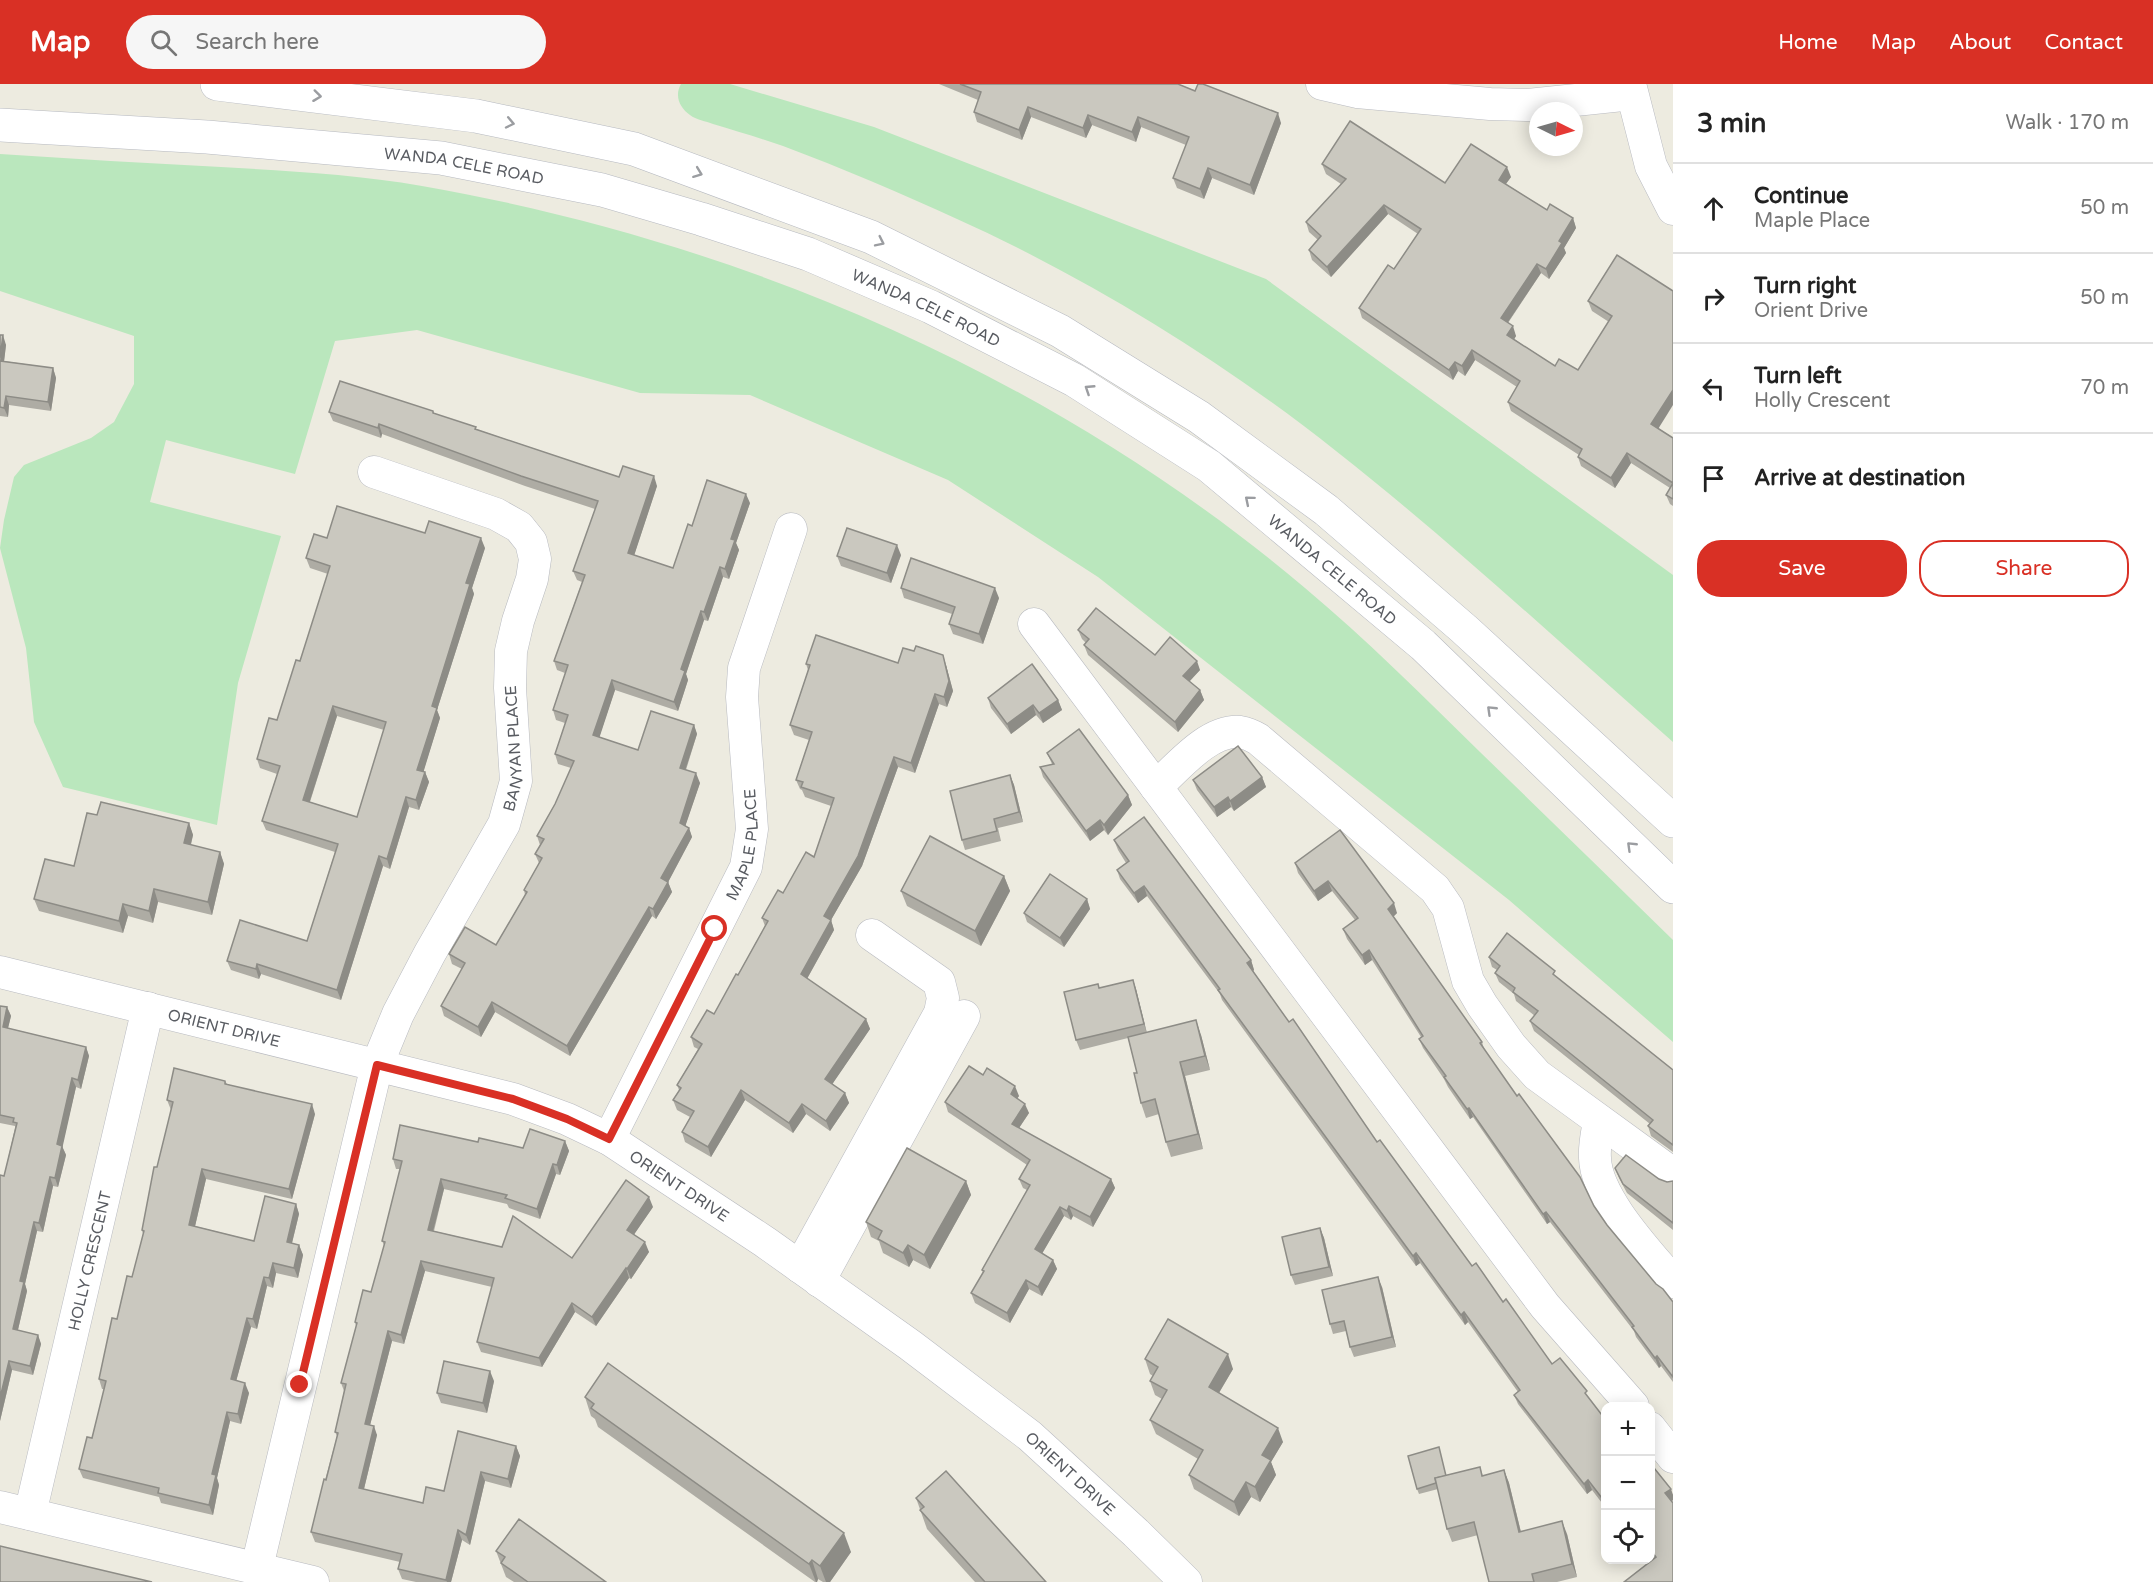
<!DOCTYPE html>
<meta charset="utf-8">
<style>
body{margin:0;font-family:"Varela Round",sans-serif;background:#f6f6f6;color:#222}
.controls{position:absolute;right:18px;bottom:18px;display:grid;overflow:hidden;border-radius:12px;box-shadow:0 3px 15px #0003}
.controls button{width:54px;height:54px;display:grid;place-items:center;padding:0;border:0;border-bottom:2px solid #e0e0e0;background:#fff;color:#222;font:30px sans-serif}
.compass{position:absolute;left:1529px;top:18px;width:54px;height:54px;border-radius:50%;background:#fff;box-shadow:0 3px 15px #0003;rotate:95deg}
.stop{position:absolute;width:18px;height:18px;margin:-14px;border:4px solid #d93025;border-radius:50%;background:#fff}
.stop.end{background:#d93025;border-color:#fff;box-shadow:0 2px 6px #0008}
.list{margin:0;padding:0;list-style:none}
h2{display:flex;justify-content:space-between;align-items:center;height:78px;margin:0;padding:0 24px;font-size:26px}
h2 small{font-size:20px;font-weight:400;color:#767676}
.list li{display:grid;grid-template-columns:39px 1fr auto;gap:18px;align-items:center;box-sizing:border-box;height:90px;padding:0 24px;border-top:2px solid #e0e0e0}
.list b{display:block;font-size:22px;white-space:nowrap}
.list p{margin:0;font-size:20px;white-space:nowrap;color:#767676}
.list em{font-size:20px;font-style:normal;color:#767676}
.actions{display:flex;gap:12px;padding:18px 24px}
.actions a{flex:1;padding:14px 0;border:2px solid #d93025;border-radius:24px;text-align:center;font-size:21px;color:#d93025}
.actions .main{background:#d93025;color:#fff}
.icon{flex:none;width:33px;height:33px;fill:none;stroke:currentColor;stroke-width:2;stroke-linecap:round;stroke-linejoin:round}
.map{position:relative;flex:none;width:1673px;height:1498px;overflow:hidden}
header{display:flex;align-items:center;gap:36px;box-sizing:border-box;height:84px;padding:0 30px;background:#d93025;color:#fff}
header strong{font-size:28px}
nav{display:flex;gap:33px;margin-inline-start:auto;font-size:21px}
.search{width:420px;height:54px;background:#f6f6f6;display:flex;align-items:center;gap:15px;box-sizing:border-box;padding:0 21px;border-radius:33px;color:#767676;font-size:22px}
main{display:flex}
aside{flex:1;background:#fff}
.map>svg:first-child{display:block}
.green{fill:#bae7bd}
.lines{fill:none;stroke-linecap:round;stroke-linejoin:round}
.street-casing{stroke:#b8bac0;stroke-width:33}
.secondary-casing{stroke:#b6b9c0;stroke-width:34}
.street{stroke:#fff;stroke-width:32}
.secondary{stroke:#fff;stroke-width:33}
.wall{fill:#aeaca4;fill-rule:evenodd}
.shaded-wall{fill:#8d8c86}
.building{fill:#cac8bf;stroke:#8d8c86;stroke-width:1.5;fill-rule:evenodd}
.oneway{stroke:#9b9da1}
.route{stroke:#d93025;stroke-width:8}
.labels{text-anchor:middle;stroke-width:5;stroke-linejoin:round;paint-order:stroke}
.street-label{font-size:16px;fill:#595c62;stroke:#fff}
</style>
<header>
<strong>Map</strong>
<div class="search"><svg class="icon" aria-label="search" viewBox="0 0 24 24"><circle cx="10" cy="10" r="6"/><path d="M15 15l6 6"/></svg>Search here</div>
<nav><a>Home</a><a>Map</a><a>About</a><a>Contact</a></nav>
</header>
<main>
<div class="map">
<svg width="1673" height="1498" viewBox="0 0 1673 1498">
<rect width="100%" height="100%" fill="#edebe0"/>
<g class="green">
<path d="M 681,0 L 730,0 L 874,43 L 1266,195 L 1673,491 L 1673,658 C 1562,561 1453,459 1336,367 C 1224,278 1088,194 957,135 C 900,109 842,84 783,62 C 760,54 736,47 713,40 C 706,37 696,36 690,31 C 680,24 674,12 681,0 Z"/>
<path d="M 0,70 C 74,75 147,79 221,83 C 288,87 355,90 422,102 C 743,158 1054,292 1305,504 C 1366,555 1423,612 1480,668 C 1544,730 1609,793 1673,856 L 1673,958 L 1509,816 L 1098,493 L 948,396 L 750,311 L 640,309 L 417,246 L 335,257 L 295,390 L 166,356 L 150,418 L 281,452 L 238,599 L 217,741 L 63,703 L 34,638 L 26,564 L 0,464 L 4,436 L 14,393 L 24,381 L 91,354 L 114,338 L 134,300 L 134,252 L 0,207 Z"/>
</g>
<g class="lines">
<g class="street-casing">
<g id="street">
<path d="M 1322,0 L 1357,8 L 1490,20 L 1528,21 L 1632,10"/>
<path d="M 1630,0 L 1651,82 L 1673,125"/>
<path d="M 1034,540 L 1545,1222 L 1633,1322"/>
<path d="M 1156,703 C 1178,683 1209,645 1240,648 C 1246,649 1253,652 1258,655 L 1435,805 L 1448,824 L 1468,897 L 1482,921 L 1511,962 L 1537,991 L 1673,1090"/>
<path id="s1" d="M 0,888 L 513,1015 L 567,1035 L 609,1055 L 765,1158 L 910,1261 L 1030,1352 L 1136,1449 L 1186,1498"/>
<path d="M 1599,1037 C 1597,1049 1594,1062 1595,1074 C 1596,1114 1648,1168 1673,1198"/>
<path id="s2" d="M 609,1055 L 746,783 L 752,745 L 742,613 L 744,584 L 791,445"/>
<path d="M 800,1183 L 940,929 L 943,914 L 939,898 L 872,851"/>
<path d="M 819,1197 L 964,932"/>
<path d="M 1650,1344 L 1673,1373"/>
<path d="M 0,1423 L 313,1498"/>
<path id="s3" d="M 30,1430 L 148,924"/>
<path id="s4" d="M 257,1483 L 377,981 L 398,930 L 430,869 L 504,740 L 516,697 L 510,604 L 511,567 L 518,537 L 532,495 L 535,475 L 531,458 L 519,443 L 496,430 L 374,388"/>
</g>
</g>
<g class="secondary-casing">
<g id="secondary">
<path d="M 217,0 L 476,32 L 634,65 L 871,153 L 1060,247 L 1199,333 L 1326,426 L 1464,545 L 1673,737"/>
<path id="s5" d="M 0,41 L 207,53 L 441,74 L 602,106 L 701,135 L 808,170 L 931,223 L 1074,296 L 1209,382 L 1423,561 L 1673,803"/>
</g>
</g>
<use href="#street" class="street"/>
<use href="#secondary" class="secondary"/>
</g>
<g class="wall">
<path d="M 939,0 L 1178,0 L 1281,39 L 1254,111 L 1212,94 L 1204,115 L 1177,104 L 1173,94 L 1186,61 L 1141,43 L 1136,58 L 1092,41 L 1086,54 L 1031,33 L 1022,56 L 977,38 L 974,28 L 978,16 Z"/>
<path d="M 1322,80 L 1445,99 L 1511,93 L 1506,100 L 1547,126 L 1573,134 L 1576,144 L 1564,164 L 1566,169 L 1549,195 L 1541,189 L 1508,239 L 1516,252 L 1514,255 L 1555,282 L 1578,286 L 1609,238 L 1592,227 L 1588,217 L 1617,171 L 1658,344 L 1673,354 L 1673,422 L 1670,420 L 1666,411 L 1670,404 L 1631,379 L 1615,404 L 1581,382 L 1578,373 L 1579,371 L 1511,327 L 1508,318 L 1517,303 L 1475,276 L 1465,292 L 1458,287 L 1453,296 L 1362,234 L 1359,224 L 1394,185 L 1418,150 L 1388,130 L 1331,193 L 1312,176 L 1309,166 L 1318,156 L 1309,148 L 1306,138 L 1341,100 L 1326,90 Z"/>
<path d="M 0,251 L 6,261 L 4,277 L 53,284 L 56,294 L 51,327 L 9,321 L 8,333 L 0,332 Z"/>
<path d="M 433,327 L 434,329 L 476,345 L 619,393 L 657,402 L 634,471 L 673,484 L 692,442 L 750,419 L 736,459 L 739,466 L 729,495 L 723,493 L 708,537 L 704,536 L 686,590 L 688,596 L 678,627 L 615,606 L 599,653 L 638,666 L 694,641 L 697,650 L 686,686 L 700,699 L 685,742 L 689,744 L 692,753 L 668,798 L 672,808 L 656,835 L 652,832 L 570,972 L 495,928 L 481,953 L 444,932 L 441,922 L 462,885 L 452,880 L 449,870 L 496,861 L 525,811 L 524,806 L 539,779 L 535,770 L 540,761 L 537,752 L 555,720 L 571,684 L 558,680 L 555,670 L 565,639 L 556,636 L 553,626 L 565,589 L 557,586 L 554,577 L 582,498 L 577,496 L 573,487 L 595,425 L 525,402 L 382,350 L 381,354 L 333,337 L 329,328 Z"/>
<path d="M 425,449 L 485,464 L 472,504 L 474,510 L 437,626 L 440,634 L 423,688 L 425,688 L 429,698 L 419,726 L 409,723 L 390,785 L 383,782 L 341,916 L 261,890 L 259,895 L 231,886 L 227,877 L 307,857 L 335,768 L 266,746 L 262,737 L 277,690 L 260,684 L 257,675 L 277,636 L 300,577 L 328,490 L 310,484 L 306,474 L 327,454 ZM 337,632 L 384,646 L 357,733 L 310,718 Z"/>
<path d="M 901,471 L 891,499 L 841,482 L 837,472 Z"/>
<path d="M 901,504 L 999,514 L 983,560 L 953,550 L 949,540 L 952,530 L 904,514 Z"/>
<path d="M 1078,546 L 1200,586 L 1189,598 L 1200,606 L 1204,616 L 1178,648 L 1088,571 L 1084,561 L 1086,559 L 1082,555 Z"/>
<path d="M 898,579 L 946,581 L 953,607 L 947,623 L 939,620 L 915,689 L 898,683 L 862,782 L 831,836 L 834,846 L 807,895 L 866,935 L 870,945 L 832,1000 L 845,1009 L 849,1019 L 830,1047 L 806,1030 L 793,1049 L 745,1016 L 711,1073 L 685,1058 L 682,1048 L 690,1033 L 677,1026 L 673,1016 L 679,1006 L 677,1001 L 698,965 L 694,963 L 691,953 L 714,930 L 738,891 L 765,842 L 762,834 L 814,773 L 831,722 L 805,713 L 802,706 L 800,705 L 796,696 L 809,656 L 794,651 L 790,641 L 808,586 L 806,580 Z"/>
<path d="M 988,614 L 1058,616 L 1062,626 L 1043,639 L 1036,631 L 1011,650 L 991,624 Z"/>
<path d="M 1047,669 L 1128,711 L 1132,721 L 1108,751 L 1104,746 L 1090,757 L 1043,693 L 1040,683 L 1052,680 Z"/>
<path d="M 1010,691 L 1014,701 L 1023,738 L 998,744 L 1001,757 L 965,766 L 962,756 Z"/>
<path d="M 1262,693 L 1266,703 L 1234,727 L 1231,723 L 1217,733 L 1197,706 L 1193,696 Z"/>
<path d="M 97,731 L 189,739 L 193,751 L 191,761 L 220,768 L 224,780 L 212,831 L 158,818 L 153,839 L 128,832 L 123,849 L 39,827 L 34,815 L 74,782 Z"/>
<path d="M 1114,756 L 1251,876 L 1254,886 L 1253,887 L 1289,938 L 1377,1058 L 1472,1182 L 1503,1218 L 1552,1280 L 1590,1316 L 1605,1335 L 1605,1423 L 1592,1406 L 1587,1410 L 1518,1320 L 1514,1311 L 1518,1308 L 1468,1238 L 1465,1241 L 1420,1179 L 1416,1182 L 1222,916 L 1220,910 L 1147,812 L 1138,819 L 1120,795 L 1117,786 L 1126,779 L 1118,766 Z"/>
<path d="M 1295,779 L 1397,829 L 1393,833 L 1482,958 L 1485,968 L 1607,1141 L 1656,1200 L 1673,1218 L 1673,1298 L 1661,1282 L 1659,1284 L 1636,1253 L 1634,1247 L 1550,1138 L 1547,1140 L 1473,1033 L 1470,1035 L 1448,1003 L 1444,995 L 1423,964 L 1419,955 L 1421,953 L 1372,876 L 1365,881 L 1347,855 L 1343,845 L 1355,836 L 1332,807 L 1318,817 L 1298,789 Z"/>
<path d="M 1004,792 L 1010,807 L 981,862 L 907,822 L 901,807 Z"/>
<path d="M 1087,815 L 1090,825 L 1064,863 L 1027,838 L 1024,829 Z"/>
<path d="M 1489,873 L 1558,894 L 1673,986 L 1673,1068 L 1651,1052 L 1648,1042 L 1650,1040 L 1534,947 L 1530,937 L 1535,932 L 1516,917 L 1514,910 L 1499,898 L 1495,889 L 1497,886 L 1492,883 Z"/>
<path d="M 1133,896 L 1136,905 L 1147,949 L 1201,951 L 1210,986 L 1185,992 L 1203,1065 L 1171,1073 L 1166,1058 L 1159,1030 L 1146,1034 L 1141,1019 L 1137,989 L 1128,954 L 1080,966 L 1076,956 L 1099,904 Z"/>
<path d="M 0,922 L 7,923 L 11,932 L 8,944 L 86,963 L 89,972 L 81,1005 L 76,1003 L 62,1062 L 66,1071 L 58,1103 L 53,1102 L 43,1148 L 37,1147 L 25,1200 L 27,1207 L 18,1246 L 38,1251 L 41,1260 L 33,1291 L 12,1286 L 0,1337 L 4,1092 L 15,1044 L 15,1042 L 0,1039 Z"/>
<path d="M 983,991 L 1019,1012 L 1017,1014 L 1029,1029 L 1019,1044 L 1111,1095 L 1115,1104 L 1093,1143 L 1073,1132 L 1071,1136 L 1064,1132 L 1042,1169 L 1053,1176 L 1057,1185 L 1042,1212 L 1029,1205 L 1010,1239 L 975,1219 L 971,1209 L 983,1189 L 982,1186 L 1027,1106 L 1023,1104 L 1019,1095 L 1027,1081 L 948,1028 L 945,1018 Z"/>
<path d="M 225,997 L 227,1000 L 315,1030 L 292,1115 L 206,1095 L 195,1142 L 254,1157 L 296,1120 L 299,1130 L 292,1159 L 299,1161 L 303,1171 L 298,1194 L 276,1189 L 273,1204 L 267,1202 L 257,1245 L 251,1243 L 236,1297 L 249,1309 L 241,1340 L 230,1337 L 217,1394 L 219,1401 L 213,1431 L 161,1419 L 159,1413 L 83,1394 L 79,1385 L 92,1354 L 104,1305 L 102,1305 L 99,1295 L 117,1235 L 132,1193 L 143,1150 L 142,1146 L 171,1026 L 167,1016 Z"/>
<path d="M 565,1057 L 569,1067 L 560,1091 L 556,1090 L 540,1135 L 509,1124 L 507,1120 L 444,1105 L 434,1147 L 502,1163 L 572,1174 L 653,1123 L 634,1150 L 649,1168 L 631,1195 L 629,1194 L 596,1242 L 575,1228 L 542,1283 L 481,1268 L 477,1258 L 492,1203 L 425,1187 L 404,1260 L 392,1257 L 370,1341 L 377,1351 L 364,1405 L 423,1419 L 444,1407 L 516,1362 L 520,1372 L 511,1404 L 485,1397 L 470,1461 L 462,1456 L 451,1498 L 416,1498 L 402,1495 L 398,1485 L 400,1478 L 315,1458 L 311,1448 L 337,1352 L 335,1348 L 344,1307 L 341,1299 L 356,1242 L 355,1238 L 371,1208 L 384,1161 L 382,1157 L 400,1085 L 396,1085 L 393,1075 L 478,1058 L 523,1064 Z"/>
<path d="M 1615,1084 L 1659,1095 L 1667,1098 L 1673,1097 L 1673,1146 L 1627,1109 L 1619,1094 Z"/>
<path d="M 966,1097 L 971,1111 L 930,1185 L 913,1176 L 909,1183 L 883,1169 L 879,1157 L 871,1153 L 866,1138 Z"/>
<path d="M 1320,1144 L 1324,1154 L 1333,1192 L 1295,1201 L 1291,1191 Z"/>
<path d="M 1382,1203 L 1396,1263 L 1354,1273 L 1350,1263 L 1346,1247 L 1333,1250 L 1330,1240 Z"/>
<path d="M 1145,1275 L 1233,1285 L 1219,1309 L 1283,1358 L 1271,1378 L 1276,1391 L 1260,1418 L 1251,1413 L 1239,1432 L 1194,1405 L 1189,1391 L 1198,1375 L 1156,1350 L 1150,1336 L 1162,1315 L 1155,1311 L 1150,1297 L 1153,1292 L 1150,1290 Z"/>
<path d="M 494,1297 L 487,1329 L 441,1319 L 437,1309 Z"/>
<path d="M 585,1313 L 851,1468 L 830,1498 L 823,1498 L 818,1495 L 817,1498 L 815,1498 L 598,1343 L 595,1335 L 591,1332 Z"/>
<path d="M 1650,1379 L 1673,1411 L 1673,1416 L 1672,1417 L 1673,1498 L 1650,1471 Z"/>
<path d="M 1480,1383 L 1483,1392 L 1504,1386 L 1509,1399 L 1521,1448 L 1567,1450 L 1577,1493 L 1557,1498 L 1489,1498 L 1478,1451 L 1452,1458 L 1447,1445 L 1438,1405 L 1419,1410 L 1417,1405 L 1447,1391 Z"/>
<path d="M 916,1414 L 1046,1498 L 975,1498 L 927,1445 Z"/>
<path d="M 496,1467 L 606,1498 L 514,1498 L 506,1493 Z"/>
</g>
<g class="shaded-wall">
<path d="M 1028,23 L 1031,33 L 1022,56 L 1019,46 Z"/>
<path d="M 1278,29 L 1281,39 L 1254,111 L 1250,101 Z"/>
<path d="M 1088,31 L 1092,41 L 1086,54 L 1083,44 Z"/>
<path d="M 1138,33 L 1141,43 L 1136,58 L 1132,48 Z"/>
<path d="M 1507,83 L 1511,93 L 1502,105 L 1499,96 Z"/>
<path d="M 1208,84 L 1212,94 L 1204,115 L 1200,105 Z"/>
<path d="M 1384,121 L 1388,130 L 1331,193 L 1327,183 Z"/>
<path d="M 1573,134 L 1576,144 L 1564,164 L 1566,169 L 1549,195 L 1546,185 L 1559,157 Z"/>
<path d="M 1537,180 L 1541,189 L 1504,244 L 1501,234 Z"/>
<path d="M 1513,242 L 1516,252 L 1511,261 L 1507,251 Z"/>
<path d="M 3,251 L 6,261 L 3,286 L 0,278 Z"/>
<path d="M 1472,266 L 1475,276 L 1465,292 L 1462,282 Z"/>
<path d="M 1455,278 L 1458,287 L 1453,296 L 1449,286 Z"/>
<path d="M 53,284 L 56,294 L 51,327 L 48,318 Z"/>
<path d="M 1673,306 L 1673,321 L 1655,350 L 1651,340 Z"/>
<path d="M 6,312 L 9,321 L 8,333 L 4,324 Z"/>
<path d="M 379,340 L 382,350 L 381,354 L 378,344 Z"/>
<path d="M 1627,369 L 1631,379 L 1615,404 L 1611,394 Z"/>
<path d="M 654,392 L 657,402 L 632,478 L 628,469 Z"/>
<path d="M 746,410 L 750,419 L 736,459 L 739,466 L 729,495 L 725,485 L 731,455 Z"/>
<path d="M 481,454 L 485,464 L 472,504 L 474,510 L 437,626 L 440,634 L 421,696 L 417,686 L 432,622 L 466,499 Z"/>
<path d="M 897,461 L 901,471 L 891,499 L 887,489 Z"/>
<path d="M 720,483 L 723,493 L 708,537 L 704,528 Z"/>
<path d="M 995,504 L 999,514 L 983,560 L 979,550 Z"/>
<path d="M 701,527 L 704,536 L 686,590 L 688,596 L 678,627 L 674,618 L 681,585 Z"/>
<path d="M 943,571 L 946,581 L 953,607 L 947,623 L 944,613 Z"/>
<path d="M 1197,577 L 1200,586 L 1186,601 L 1183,592 Z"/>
<path d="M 612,596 L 615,606 L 597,661 L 593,651 Z"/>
<path d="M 1200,606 L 1204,616 L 1178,648 L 1175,638 Z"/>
<path d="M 935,610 L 939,620 L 915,689 L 911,679 Z"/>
<path d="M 1058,616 L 1062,626 L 1043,639 L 1039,629 Z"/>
<path d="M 1033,621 L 1036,631 L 1011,650 L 1007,640 Z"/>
<path d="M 333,622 L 337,632 L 307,726 L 303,716 Z"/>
<path d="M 694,641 L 697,650 L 683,693 L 680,684 Z"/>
<path d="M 894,673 L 898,683 L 862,782 L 831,836 L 834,846 L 804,900 L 801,890 L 824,832 Z"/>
<path d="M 425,688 L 429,698 L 419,726 L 416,716 Z"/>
<path d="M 696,689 L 700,699 L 683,749 L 680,739 Z"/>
<path d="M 1010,691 L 1014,701 L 1023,738 L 1019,728 Z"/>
<path d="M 1262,693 L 1266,703 L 1234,727 L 1230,717 Z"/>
<path d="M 1128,711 L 1132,721 L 1108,751 L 1104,741 Z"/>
<path d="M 406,713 L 409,723 L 390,785 L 387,775 Z"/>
<path d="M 1228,713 L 1231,723 L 1217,733 L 1214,723 Z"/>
<path d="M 1100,736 L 1104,746 L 1090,757 L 1086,747 Z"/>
<path d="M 189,739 L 193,751 L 188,771 L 184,759 Z"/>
<path d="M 689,744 L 692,753 L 665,804 L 661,794 Z"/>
<path d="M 220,768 L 224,780 L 212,831 L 208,818 Z"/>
<path d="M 379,772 L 383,782 L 341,916 L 337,906 Z"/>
<path d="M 1004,792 L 1010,807 L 981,862 L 975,847 Z"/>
<path d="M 1328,797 L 1332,807 L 1318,817 L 1314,807 Z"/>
<path d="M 668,798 L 672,808 L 656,835 L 653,825 Z"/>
<path d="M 1144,802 L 1147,812 L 1138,819 L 1134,809 Z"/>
<path d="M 154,805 L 158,818 L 153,839 L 149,827 Z"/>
<path d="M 1087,815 L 1090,825 L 1064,863 L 1060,854 Z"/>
<path d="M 1394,819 L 1397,829 L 1391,835 L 1388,825 Z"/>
<path d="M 123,820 L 128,832 L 123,849 L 119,837 Z"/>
<path d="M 649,823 L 652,832 L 570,972 L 567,962 Z"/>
<path d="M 1369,866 L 1372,876 L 1365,881 L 1362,871 Z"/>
<path d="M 1251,876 L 1254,886 L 1251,889 L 1247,879 Z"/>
<path d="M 257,880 L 261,890 L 259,895 L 256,885 Z"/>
<path d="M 1133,896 L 1136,905 L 1147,950 L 1144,940 Z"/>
<path d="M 492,918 L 495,928 L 481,953 L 478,943 Z"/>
<path d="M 7,923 L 11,932 L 6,952 L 3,943 Z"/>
<path d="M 866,935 L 870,945 L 829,1005 L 825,995 Z"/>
<path d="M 1196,936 L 1201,951 L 1210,986 L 1205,972 Z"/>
<path d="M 86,963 L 89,972 L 81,1005 L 78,996 Z"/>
<path d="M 1180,978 L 1185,992 L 1203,1065 L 1198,1050 Z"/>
<path d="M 72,994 L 76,1003 L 61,1070 L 57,1060 Z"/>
<path d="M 1015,1002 L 1019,1012 L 1014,1019 L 1011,1010 Z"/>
<path d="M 741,1006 L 745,1016 L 711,1073 L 708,1063 Z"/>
<path d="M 845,1009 L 849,1019 L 830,1047 L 826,1037 Z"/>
<path d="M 312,1020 L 315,1030 L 292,1115 L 289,1105 Z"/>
<path d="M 802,1020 L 806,1030 L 793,1049 L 789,1039 Z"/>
<path d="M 1025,1020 L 1029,1029 L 1015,1050 L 1012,1040 Z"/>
<path d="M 1469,1024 L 1473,1033 L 1470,1035 L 1467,1025 Z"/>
<path d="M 565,1057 L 569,1067 L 560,1091 L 557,1081 Z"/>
<path d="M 62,1062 L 66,1071 L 58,1103 L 55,1094 Z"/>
<path d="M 553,1080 L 556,1090 L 540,1135 L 537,1125 Z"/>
<path d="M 202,1085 L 206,1095 L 193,1151 L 189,1141 Z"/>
<path d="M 50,1093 L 53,1102 L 43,1148 L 39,1139 Z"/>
<path d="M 441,1095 L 444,1105 L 431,1155 L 428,1146 Z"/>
<path d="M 1111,1095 L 1115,1104 L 1093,1143 L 1090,1133 Z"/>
<path d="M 966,1097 L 971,1111 L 930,1185 L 924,1171 Z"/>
<path d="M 649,1113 L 653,1123 L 631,1155 L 627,1146 Z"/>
<path d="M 296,1120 L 299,1130 L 290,1167 L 287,1158 Z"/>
<path d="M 1069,1122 L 1073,1132 L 1071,1136 L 1067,1127 Z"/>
<path d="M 1060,1123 L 1064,1132 L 1039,1175 L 1035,1165 Z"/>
<path d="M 1546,1128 L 1550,1138 L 1547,1140 L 1543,1130 Z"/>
<path d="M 34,1138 L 37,1147 L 25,1200 L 27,1207 L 16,1254 L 13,1245 L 20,1197 Z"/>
<path d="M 1320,1144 L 1324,1154 L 1333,1192 L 1329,1183 Z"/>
<path d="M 645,1158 L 649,1168 L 631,1195 L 627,1185 Z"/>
<path d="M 299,1161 L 303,1171 L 298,1194 L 294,1184 Z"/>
<path d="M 908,1161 L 913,1176 L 909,1183 L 903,1169 Z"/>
<path d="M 1416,1169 L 1420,1179 L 1416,1182 L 1413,1172 Z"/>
<path d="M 1053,1176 L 1057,1185 L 1042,1212 L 1038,1203 Z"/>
<path d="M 421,1177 L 425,1187 L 404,1260 L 401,1251 Z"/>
<path d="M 273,1179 L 276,1189 L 273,1204 L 269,1194 Z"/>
<path d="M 626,1184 L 629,1194 L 596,1242 L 592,1233 Z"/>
<path d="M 264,1193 L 267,1202 L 257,1245 L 253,1235 Z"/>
<path d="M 1378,1193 L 1382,1203 L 1396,1263 L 1392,1253 Z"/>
<path d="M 1026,1196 L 1029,1205 L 1010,1239 L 1007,1229 Z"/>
<path d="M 572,1219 L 575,1228 L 542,1283 L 539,1274 Z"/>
<path d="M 1464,1228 L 1468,1238 L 1465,1241 L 1461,1231 Z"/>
<path d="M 247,1234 L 251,1243 L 234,1305 L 231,1295 Z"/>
<path d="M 388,1247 L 392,1257 L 368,1349 L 365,1340 Z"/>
<path d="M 38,1251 L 41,1260 L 33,1291 L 30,1282 Z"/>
<path d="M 1228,1270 L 1233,1285 L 1214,1317 L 1209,1303 Z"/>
<path d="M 1657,1272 L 1661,1282 L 1659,1284 L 1655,1274 Z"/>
<path d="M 9,1277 L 12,1286 L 0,1337 L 0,1314 Z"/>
<path d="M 490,1287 L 494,1297 L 487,1329 L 483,1319 Z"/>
<path d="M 245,1299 L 249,1309 L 241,1340 L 238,1330 Z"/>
<path d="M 227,1328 L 230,1337 L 217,1394 L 219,1401 L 213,1431 L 209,1421 L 212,1390 Z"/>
<path d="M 374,1342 L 377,1351 L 362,1413 L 359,1404 Z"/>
<path d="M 1278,1344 L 1283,1358 L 1271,1378 L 1276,1391 L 1260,1418 L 1255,1403 L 1262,1371 Z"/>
<path d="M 516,1362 L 520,1372 L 511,1404 L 508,1395 Z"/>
<path d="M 1504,1386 L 1509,1399 L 1524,1461 L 1519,1448 Z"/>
<path d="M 481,1388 L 485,1397 L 470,1461 L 466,1451 Z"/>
<path d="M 1588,1396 L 1592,1406 L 1587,1410 L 1584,1400 Z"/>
<path d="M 1246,1398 L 1251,1413 L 1239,1432 L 1234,1418 Z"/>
<path d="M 1671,1405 L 1673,1411 L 1673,1416 L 1669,1419 L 1665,1409 Z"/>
<path d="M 1562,1437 L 1567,1450 L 1577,1493 L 1572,1480 Z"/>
<path d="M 458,1446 L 462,1456 L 451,1498 L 447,1498 L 446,1496 Z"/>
<path d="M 844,1449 L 851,1468 L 830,1498 L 826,1498 L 820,1482 Z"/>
<path d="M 812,1476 L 818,1495 L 817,1498 L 816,1498 L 809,1480 Z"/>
</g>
<g class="building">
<path d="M 960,0 L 1178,0 L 1195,7 L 1198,0 L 1203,0 L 1278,29 L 1250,101 L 1208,84 L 1200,105 L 1173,94 L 1189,53 L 1138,33 L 1132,48 L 1088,31 L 1083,44 L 1028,23 L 1019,46 L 974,28 L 981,8 Z"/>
<path d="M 1350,37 L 1445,99 L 1471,60 L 1507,83 L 1499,96 L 1547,126 L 1550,120 L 1573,134 L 1559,157 L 1562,159 L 1546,185 L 1537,180 L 1501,234 L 1513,242 L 1507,251 L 1555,282 L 1559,275 L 1578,286 L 1612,232 L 1588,217 L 1617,171 L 1673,207 L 1673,306 L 1651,340 L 1673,354 L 1673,399 L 1627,369 L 1611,394 L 1578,373 L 1582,365 L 1508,318 L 1520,297 L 1472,266 L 1462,282 L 1455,278 L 1449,286 L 1359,224 L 1388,181 L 1394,185 L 1421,145 L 1384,121 L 1327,183 L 1309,166 L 1321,152 L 1306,138 L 1346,95 L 1322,80 Z"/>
<path d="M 0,251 L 3,251 L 0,274 Z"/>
<path d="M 0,277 L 53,284 L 48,318 L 6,312 L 4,324 L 0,323 Z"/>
<path d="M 340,297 L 433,327 L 433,329 L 476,343 L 475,345 L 619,393 L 623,382 L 654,392 L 628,469 L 673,484 L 688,440 L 692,442 L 707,396 L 746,410 L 731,455 L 735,456 L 725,485 L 720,483 L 704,528 L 701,527 L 681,585 L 685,587 L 674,618 L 612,596 L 593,651 L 638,666 L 651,627 L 694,641 L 680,684 L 696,689 L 680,739 L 689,744 L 661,794 L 668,798 L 653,825 L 649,823 L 567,962 L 492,918 L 478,943 L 441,922 L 465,879 L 449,870 L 465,843 L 496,861 L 527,808 L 524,806 L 542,774 L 535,770 L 544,755 L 537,752 L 555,720 L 574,677 L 555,670 L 568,631 L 553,626 L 568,581 L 554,577 L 585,491 L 573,487 L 598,417 L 521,392 L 379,340 L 378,344 L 329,328 Z"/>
<path d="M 1673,399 L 1673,415 L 1666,411 Z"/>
<path d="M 337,422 L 425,449 L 429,437 L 481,454 L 466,499 L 470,500 L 432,622 L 437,624 L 417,686 L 425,688 L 416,716 L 406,713 L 387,775 L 379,772 L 337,906 L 257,880 L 256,885 L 227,877 L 240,836 L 307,857 L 338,760 L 262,737 L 280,682 L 257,675 L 269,634 L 277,636 L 296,576 L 300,577 L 330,482 L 306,474 L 314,450 L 327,454 ZM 333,622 L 386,638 L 357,733 L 303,716 Z"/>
<path d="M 847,444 L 897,461 L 887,489 L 837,472 Z"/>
<path d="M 911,474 L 995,504 L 979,550 L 949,540 L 955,523 L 901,504 Z"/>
<path d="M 1096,524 L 1155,571 L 1170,553 L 1197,577 L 1183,592 L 1200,606 L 1175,638 L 1084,561 L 1089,555 L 1078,546 Z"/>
<path d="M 816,551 L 898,579 L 903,564 L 914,567 L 916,562 L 943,571 L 949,597 L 944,613 L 935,610 L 911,679 L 894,673 L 858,772 L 824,832 L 831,836 L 801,890 L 866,935 L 825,995 L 845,1009 L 826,1037 L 802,1020 L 789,1039 L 741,1006 L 708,1063 L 682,1048 L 694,1027 L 673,1016 L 681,1004 L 677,1001 L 702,960 L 691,953 L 707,926 L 714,930 L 736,890 L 738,891 L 768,837 L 762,834 L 778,806 L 783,809 L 806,768 L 814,773 L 834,714 L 801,703 L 803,698 L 796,696 L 812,648 L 790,641 L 810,581 L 806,580 Z"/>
<path d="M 1032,580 L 1058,616 L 1039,629 L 1033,621 L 1007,640 L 988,614 Z"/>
<path d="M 1079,645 L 1128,711 L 1104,741 L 1100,736 L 1086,747 L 1040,683 L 1054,680 L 1047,669 Z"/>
<path d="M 1238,662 L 1262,693 L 1230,717 L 1228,713 L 1214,723 L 1193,696 Z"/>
<path d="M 1010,691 L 1019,728 L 994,735 L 997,747 L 962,756 L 950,707 Z"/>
<path d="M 101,718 L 189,739 L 184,759 L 220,768 L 208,818 L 154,805 L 149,827 L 123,820 L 119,837 L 34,815 L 45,775 L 74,782 L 87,729 L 97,731 Z"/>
<path d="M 1144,733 L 1251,876 L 1247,879 L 1289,938 L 1293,935 L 1377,1058 L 1380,1056 L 1472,1182 L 1476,1179 L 1503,1218 L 1506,1215 L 1552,1280 L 1560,1274 L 1587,1307 L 1585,1309 L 1605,1335 L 1605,1418 L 1588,1396 L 1584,1400 L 1514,1311 L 1520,1306 L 1464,1228 L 1461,1231 L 1416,1169 L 1413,1172 L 1218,906 L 1220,905 L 1144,802 L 1134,809 L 1117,786 L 1129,777 L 1114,756 Z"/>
<path d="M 1340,746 L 1394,819 L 1388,825 L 1482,958 L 1480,959 L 1517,1012 L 1519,1010 L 1580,1093 L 1594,1122 L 1607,1141 L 1656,1200 L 1663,1205 L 1673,1218 L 1673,1293 L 1657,1272 L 1655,1274 L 1632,1243 L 1634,1242 L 1546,1128 L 1543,1130 L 1469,1024 L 1467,1025 L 1444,993 L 1446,992 L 1419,955 L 1423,952 L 1369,866 L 1362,871 L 1343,845 L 1358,834 L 1328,797 L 1314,807 L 1295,779 Z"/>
<path d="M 930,752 L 1004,792 L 975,847 L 901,807 Z"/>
<path d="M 1050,790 L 1087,815 L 1060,854 L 1024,829 Z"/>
<path d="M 1507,849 L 1555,887 L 1553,890 L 1673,986 L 1673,1061 L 1648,1042 L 1653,1036 L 1530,937 L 1538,927 L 1513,908 L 1515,904 L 1495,889 L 1500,882 L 1489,873 Z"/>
<path d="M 1133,896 L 1144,940 L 1076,956 L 1064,908 L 1098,900 L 1099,904 Z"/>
<path d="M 0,922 L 7,923 L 3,943 L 86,963 L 78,996 L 72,994 L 57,1060 L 62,1062 L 55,1094 L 50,1093 L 39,1139 L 34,1138 L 20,1197 L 24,1198 L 13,1245 L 38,1251 L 30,1282 L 9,1277 L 0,1314 L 0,1091 L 4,1092 L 17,1039 L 13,1038 L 14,1034 L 0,1031 Z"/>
<path d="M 1196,936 L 1205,972 L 1180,978 L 1198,1050 L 1166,1058 L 1155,1015 L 1141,1019 L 1134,989 L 1137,989 L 1128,953 Z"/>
<path d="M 969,982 L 983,991 L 987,984 L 1015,1002 L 1011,1010 L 1025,1020 L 1012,1040 L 1111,1095 L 1090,1133 L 1069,1122 L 1067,1127 L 1060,1123 L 1035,1165 L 1053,1176 L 1038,1203 L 1026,1196 L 1007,1229 L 971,1209 L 984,1187 L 982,1186 L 1030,1101 L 1019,1095 L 1030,1076 L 945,1018 Z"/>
<path d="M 174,984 L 225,997 L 225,1000 L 312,1020 L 289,1105 L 202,1085 L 189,1141 L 254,1157 L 265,1112 L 296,1120 L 287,1158 L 299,1161 L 294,1184 L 273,1179 L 269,1194 L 264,1193 L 253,1235 L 247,1234 L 231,1295 L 245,1299 L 238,1330 L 227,1328 L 212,1390 L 216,1391 L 209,1421 L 158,1409 L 159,1404 L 79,1385 L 87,1353 L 92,1354 L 106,1297 L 99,1295 L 112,1234 L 117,1235 L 127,1192 L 132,1193 L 144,1147 L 142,1146 L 154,1083 L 157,1083 L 173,1018 L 167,1016 Z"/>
<path d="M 400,1041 L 478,1058 L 479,1054 L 523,1064 L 530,1045 L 565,1057 L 557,1081 L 553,1080 L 537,1125 L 505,1114 L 507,1111 L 441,1095 L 428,1146 L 502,1163 L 513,1132 L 572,1174 L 626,1096 L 649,1113 L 627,1146 L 645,1158 L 627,1185 L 626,1184 L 592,1233 L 572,1219 L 539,1274 L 477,1258 L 494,1194 L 421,1177 L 401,1251 L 388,1247 L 365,1340 L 374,1342 L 359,1404 L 423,1419 L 426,1403 L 444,1407 L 458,1347 L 516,1362 L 508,1395 L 481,1388 L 466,1451 L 458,1446 L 446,1496 L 398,1485 L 402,1470 L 311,1448 L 324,1395 L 326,1396 L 338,1349 L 335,1348 L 346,1300 L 341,1299 L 357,1239 L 355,1238 L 363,1206 L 371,1208 L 385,1158 L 382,1157 L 402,1077 L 393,1075 Z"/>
<path d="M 907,1064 L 966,1097 L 924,1171 L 908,1161 L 903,1169 L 878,1155 L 882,1147 L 866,1138 Z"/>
<path d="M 1626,1071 L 1659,1095 L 1667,1098 L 1673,1097 L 1673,1139 L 1623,1100 L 1615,1084 Z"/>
<path d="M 1320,1144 L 1329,1183 L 1291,1191 L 1282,1153 Z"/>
<path d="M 1378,1193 L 1392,1253 L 1350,1263 L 1344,1237 L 1330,1240 L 1322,1206 Z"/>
<path d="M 1168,1235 L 1228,1270 L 1209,1303 L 1278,1344 L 1262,1371 L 1271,1376 L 1255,1403 L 1246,1398 L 1234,1418 L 1189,1391 L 1203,1366 L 1150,1336 L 1167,1306 L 1150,1297 L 1158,1283 L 1145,1275 Z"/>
<path d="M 444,1277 L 490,1287 L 483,1319 L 437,1309 Z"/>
<path d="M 608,1279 L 844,1449 L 820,1482 L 812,1476 L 809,1480 L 591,1324 L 594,1320 L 585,1313 Z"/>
<path d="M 1439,1363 L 1446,1392 L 1435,1394 L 1436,1399 L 1417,1405 L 1408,1372 Z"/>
<path d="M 1650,1379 L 1671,1405 L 1665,1409 L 1673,1419 L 1673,1498 L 1624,1498 L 1656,1473 L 1650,1465 Z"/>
<path d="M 1480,1383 L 1482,1392 L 1504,1386 L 1519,1448 L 1562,1437 L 1572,1480 L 1532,1490 L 1534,1498 L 1489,1498 L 1474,1438 L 1447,1445 L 1435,1394 Z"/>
<path d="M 946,1387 L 1046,1498 L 985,1498 L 920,1426 L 924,1423 L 916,1414 Z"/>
<path d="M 519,1435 L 606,1498 L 528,1498 L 501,1479 L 505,1473 L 496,1467 Z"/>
<path d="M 0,1462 L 152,1498 L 0,1498 Z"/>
</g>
<defs><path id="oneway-chevron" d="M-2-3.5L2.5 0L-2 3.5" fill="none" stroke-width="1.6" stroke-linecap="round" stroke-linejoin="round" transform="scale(1.5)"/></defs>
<g class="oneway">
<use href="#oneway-chevron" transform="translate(317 12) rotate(7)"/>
<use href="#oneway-chevron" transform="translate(510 39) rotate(12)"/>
<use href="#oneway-chevron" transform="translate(698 89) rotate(21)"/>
<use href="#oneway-chevron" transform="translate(880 158) rotate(26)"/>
<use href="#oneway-chevron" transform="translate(1089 305) rotate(-147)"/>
<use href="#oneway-chevron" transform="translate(1249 416) rotate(-140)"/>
<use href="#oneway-chevron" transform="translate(1491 626) rotate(-136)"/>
<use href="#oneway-chevron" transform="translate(1631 762) rotate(-136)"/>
</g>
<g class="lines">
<path class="route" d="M 300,1301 L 377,981 L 513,1015 L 567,1035 L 609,1055 L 715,845"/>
</g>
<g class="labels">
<g class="street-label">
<text dy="6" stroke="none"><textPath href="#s5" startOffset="466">WANDA CELE ROAD</textPath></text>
<text dy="6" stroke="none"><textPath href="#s5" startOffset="952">WANDA CELE ROAD</textPath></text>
<text dy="6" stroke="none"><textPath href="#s5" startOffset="1438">WANDA CELE ROAD</textPath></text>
<text dy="6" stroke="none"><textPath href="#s4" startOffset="866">BANYAN PLACE</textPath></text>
<text dy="6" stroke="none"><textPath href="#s2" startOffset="326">MAPLE PLACE</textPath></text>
<text dy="6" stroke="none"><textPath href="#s1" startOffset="231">ORIENT DRIVE</textPath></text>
<text dy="6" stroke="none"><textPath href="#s1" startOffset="717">ORIENT DRIVE</textPath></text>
<text dy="6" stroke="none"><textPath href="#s3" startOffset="260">HOLLY CRESCENT</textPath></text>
<text dy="6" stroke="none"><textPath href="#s1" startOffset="1203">ORIENT DRIVE</textPath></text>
</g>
</g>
</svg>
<div class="controls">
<button>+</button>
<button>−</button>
<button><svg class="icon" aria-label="locate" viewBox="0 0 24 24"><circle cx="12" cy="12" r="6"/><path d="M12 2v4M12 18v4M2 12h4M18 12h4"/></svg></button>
</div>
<svg class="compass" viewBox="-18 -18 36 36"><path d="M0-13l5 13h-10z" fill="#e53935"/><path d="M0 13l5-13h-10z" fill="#767676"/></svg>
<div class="stop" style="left:715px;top:845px"></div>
<div class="stop end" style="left:300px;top:1301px"></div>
</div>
<aside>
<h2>3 min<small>Walk · 170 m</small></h2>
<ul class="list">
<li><svg class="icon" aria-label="ahead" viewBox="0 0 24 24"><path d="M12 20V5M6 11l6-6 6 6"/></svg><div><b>Continue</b><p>Maple Place</p></div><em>50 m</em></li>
<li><svg class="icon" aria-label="right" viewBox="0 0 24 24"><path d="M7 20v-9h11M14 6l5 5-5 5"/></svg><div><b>Turn right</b><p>Orient Drive</p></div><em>50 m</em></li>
<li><svg class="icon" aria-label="left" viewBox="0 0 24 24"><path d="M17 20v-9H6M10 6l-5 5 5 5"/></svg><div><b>Turn left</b><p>Holly Crescent</p></div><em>70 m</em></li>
<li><svg class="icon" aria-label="arrive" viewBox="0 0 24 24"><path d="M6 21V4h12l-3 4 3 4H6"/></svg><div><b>Arrive at destination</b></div></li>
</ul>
<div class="actions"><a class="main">Save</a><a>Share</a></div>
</aside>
</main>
